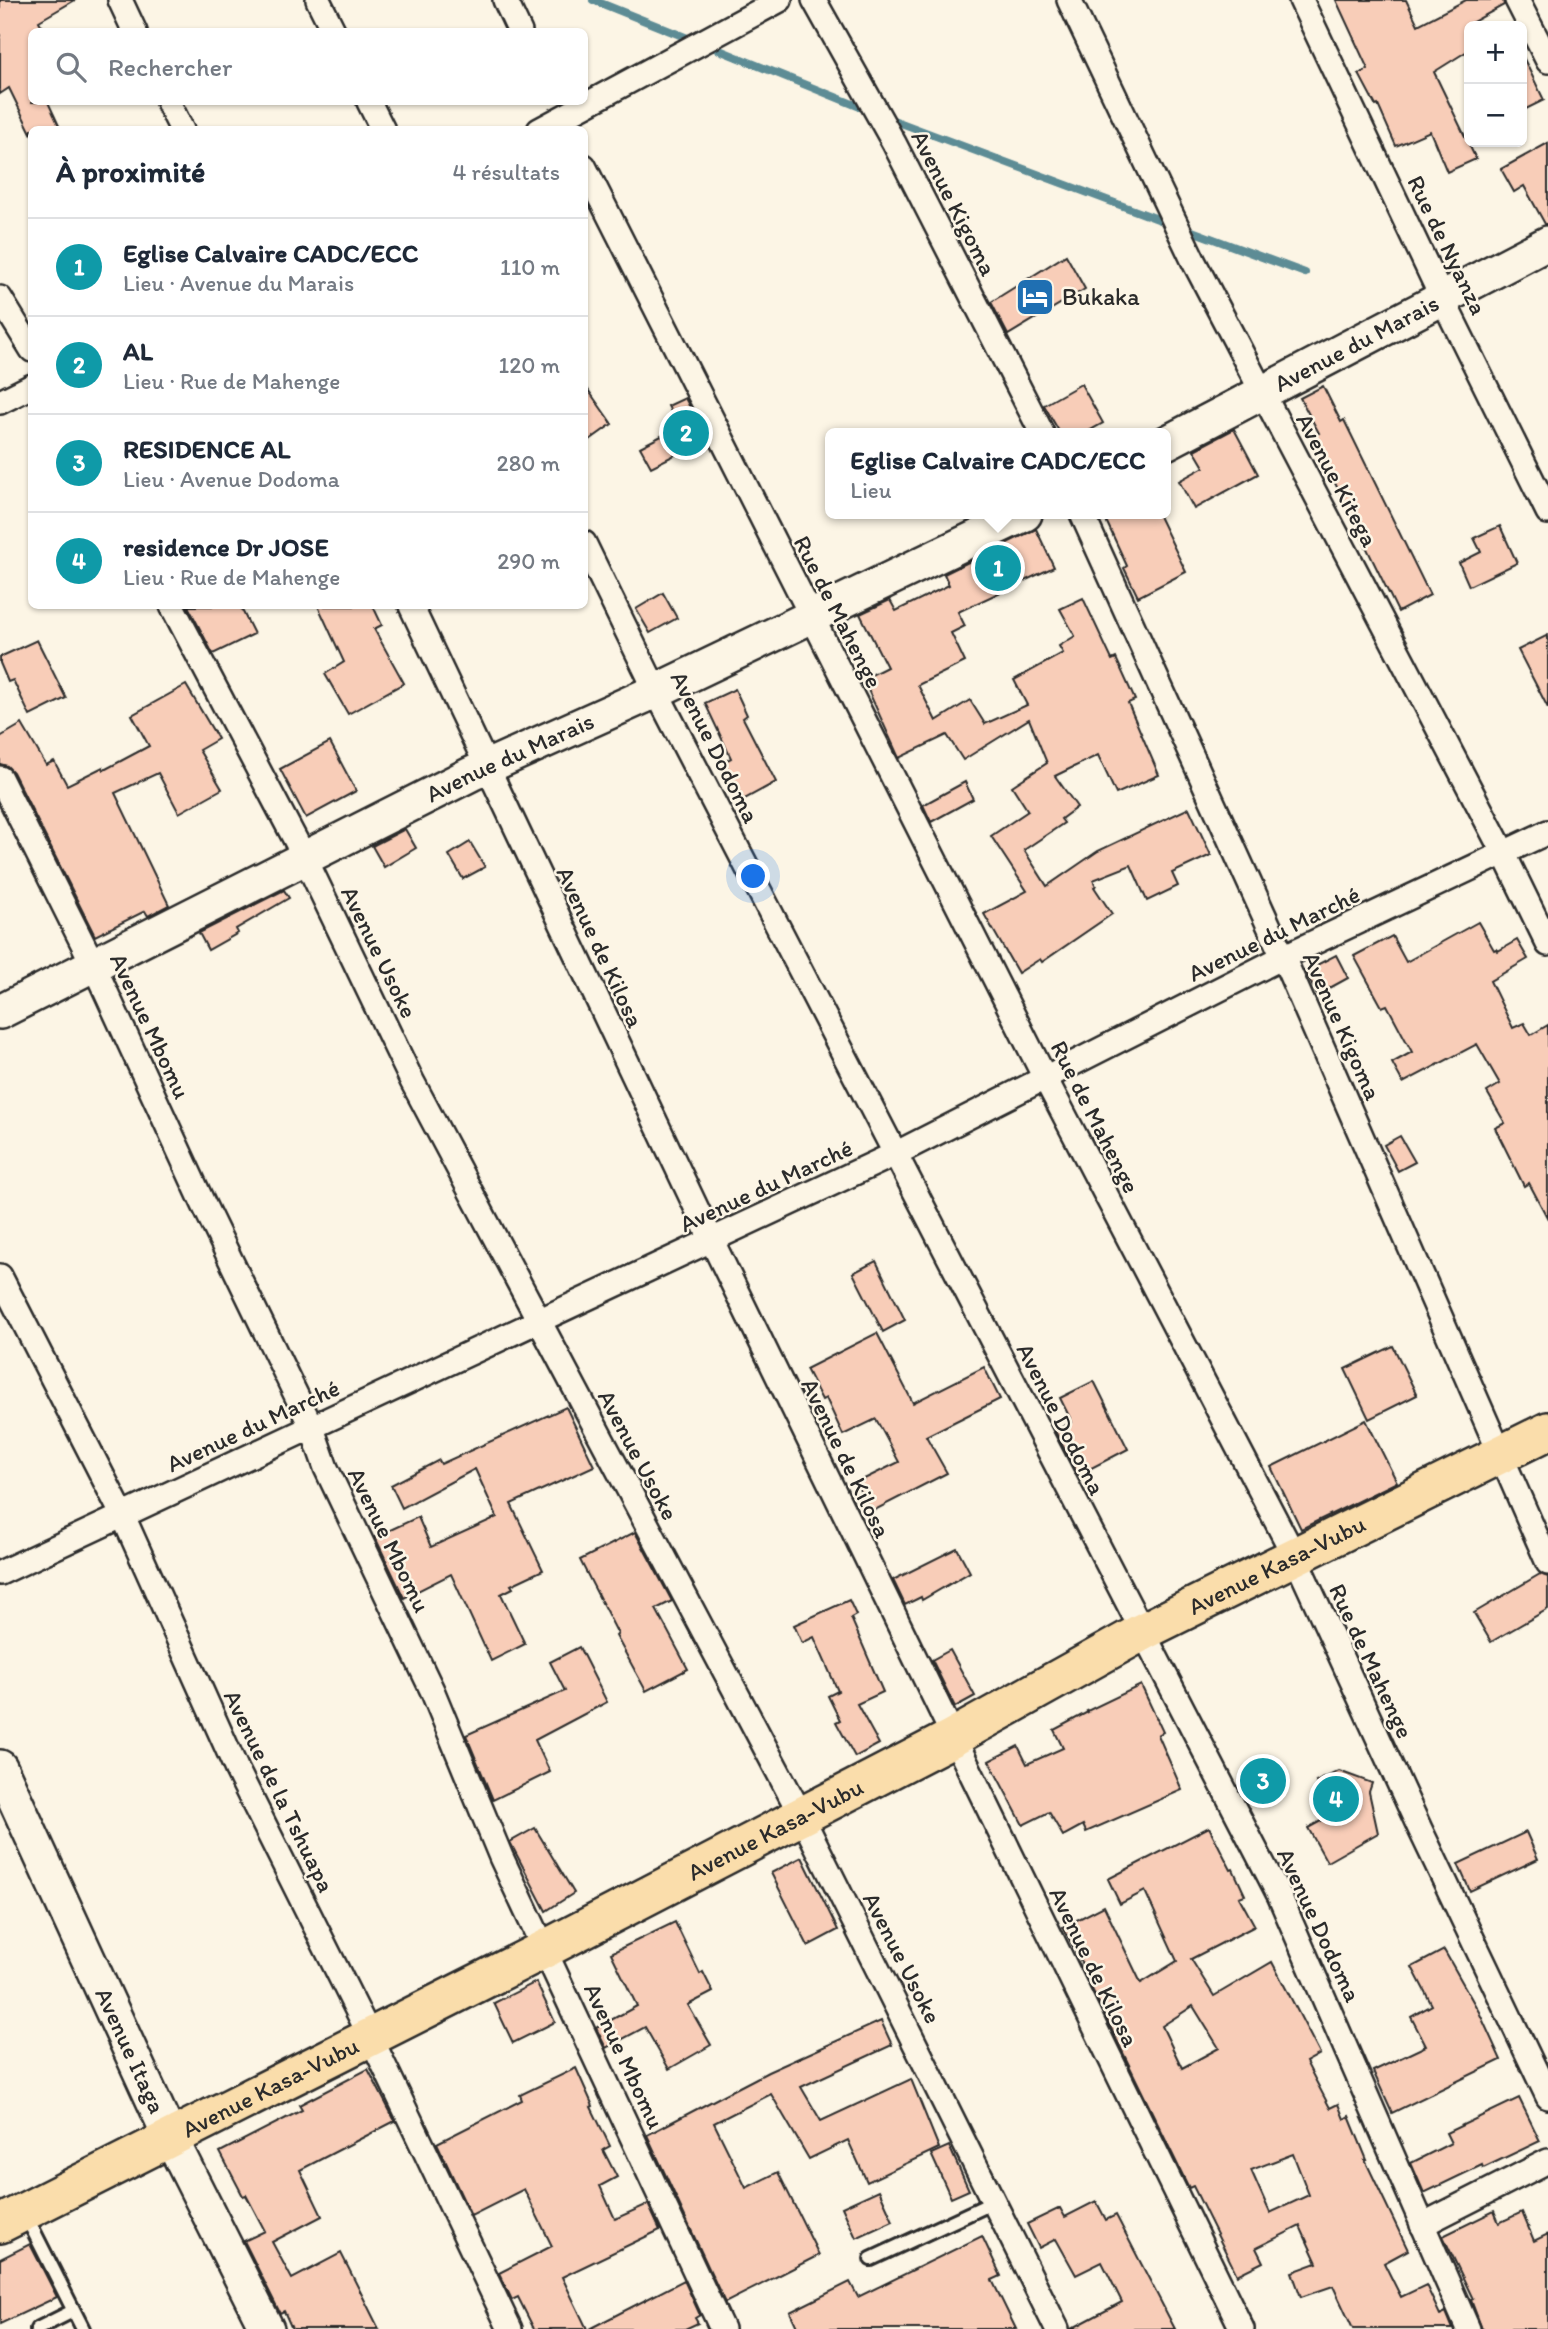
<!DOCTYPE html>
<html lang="fr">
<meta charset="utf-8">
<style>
body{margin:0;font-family:Itim,sans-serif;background:#f2f2f3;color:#1f2937}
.controls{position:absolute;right:21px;top:21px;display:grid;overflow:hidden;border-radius:10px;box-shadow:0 2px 5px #0004}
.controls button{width:63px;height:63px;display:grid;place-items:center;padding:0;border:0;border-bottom:2px solid #e0e1e3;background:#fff;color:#1f2937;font:35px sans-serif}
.you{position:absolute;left:754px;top:877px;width:24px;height:24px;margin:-18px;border:5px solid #fff;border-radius:50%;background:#1a73e8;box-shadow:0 0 0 10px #1a73e833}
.badge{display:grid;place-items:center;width:46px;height:46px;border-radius:50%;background:#7c3aed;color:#fff;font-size:23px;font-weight:700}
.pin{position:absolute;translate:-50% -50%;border:4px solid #fff;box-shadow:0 2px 7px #0006}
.popup{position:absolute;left:825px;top:428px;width:346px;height:91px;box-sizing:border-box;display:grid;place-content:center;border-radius:10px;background:#fff;filter:drop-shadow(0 2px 5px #0005);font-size:23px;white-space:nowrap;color:#747a83}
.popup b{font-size:26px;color:#1f2937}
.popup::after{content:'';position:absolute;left:50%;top:100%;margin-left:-14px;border:14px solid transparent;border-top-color:#fff}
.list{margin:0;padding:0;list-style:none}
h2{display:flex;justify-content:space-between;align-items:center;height:91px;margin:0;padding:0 28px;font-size:30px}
h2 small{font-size:23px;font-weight:400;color:#747a83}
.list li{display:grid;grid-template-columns:46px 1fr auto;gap:21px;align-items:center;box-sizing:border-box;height:98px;padding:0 28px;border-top:2px solid #e0e1e3}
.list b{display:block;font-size:26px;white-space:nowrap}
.list p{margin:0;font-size:23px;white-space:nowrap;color:#747a83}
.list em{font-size:23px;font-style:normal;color:#747a83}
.icon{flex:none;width:38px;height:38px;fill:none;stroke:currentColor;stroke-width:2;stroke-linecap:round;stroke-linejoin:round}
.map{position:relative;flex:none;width:1548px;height:2329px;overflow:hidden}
.search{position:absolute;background:#fff;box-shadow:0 2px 5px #0004;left:28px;top:28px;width:560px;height:77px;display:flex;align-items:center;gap:18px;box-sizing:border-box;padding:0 24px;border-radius:10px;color:#747a83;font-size:26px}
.panel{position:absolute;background:#fff;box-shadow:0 2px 5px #0004;left:28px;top:126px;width:560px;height:483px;border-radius:10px}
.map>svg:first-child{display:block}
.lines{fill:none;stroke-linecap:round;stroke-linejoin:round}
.stream{stroke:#5d8c95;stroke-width:8}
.building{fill:#f8cdb8;stroke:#2b2b2b;stroke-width:2;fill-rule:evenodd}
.lane-casing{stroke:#2b2b2b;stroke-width:18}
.street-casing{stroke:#2b2b2b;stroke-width:28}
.secondary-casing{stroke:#2b2b2b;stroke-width:38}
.primary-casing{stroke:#2b2b2b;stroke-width:42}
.lane{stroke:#fcf5e5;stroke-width:12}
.street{stroke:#fcf5e5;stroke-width:23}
.secondary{stroke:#fcf5e5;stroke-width:33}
.primary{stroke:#faddab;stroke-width:37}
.labels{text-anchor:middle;stroke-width:5;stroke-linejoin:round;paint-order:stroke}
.street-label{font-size:24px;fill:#2b2b2b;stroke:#fcf5e5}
.poi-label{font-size:24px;fill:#2b2b2b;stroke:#fcf5e5;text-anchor:start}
</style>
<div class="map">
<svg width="1548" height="2329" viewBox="0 0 1548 2329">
<rect width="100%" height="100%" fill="#fcf5e5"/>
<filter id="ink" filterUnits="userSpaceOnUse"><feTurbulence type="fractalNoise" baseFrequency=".0143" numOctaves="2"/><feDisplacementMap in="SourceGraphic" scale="14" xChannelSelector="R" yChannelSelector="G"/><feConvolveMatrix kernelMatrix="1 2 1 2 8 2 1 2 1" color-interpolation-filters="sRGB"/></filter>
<g filter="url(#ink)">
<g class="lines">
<g class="stream">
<path d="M 593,0 L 695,41"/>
<path d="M 707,45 L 870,111"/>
<path d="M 885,117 L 1171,224"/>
<path d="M 1184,228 L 1305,273"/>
</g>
</g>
<g class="building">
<path d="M 0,0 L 75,0 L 39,21 L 45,32 L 32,32 L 32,102 L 48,102 L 61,130 L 32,130 L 32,135 L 9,88 L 0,94 Z"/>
<path d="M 1336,0 L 1406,0 L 1418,25 L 1466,0 L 1503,0 L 1504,5 L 1469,24 L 1469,50 L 1434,72 L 1476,159 L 1447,172 L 1430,131 L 1396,146 L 1378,105 L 1376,106 L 1359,74 L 1368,69 Z"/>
<path d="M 1522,55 L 1544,100 L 1522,111 Z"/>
<path d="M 1548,143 L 1548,224 L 1545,224 L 1524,186 L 1514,192 L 1501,169 Z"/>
<path d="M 1066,255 L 1085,289 L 1008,335 L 991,302 Z"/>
<path d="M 584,384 L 612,424 L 584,444 Z"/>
<path d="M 1081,384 L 1103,423 L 1085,433 L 1060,433 L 1044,405 Z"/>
<path d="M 1323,386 L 1341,422 L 1344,420 L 1430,595 L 1398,612 L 1312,436 L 1319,433 L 1300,398 Z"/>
<path d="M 685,398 L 707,439 L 651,467 L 640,447 L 679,427 L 668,406 Z"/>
<path d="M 1234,429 L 1258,474 L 1194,509 L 1179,481 L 1204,467 L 1194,450 Z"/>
<path d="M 1103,514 L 1158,514 L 1186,572 L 1138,597 L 1124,568 L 1127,566 Z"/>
<path d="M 1500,526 L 1517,563 L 1469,586 L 1459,563 L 1481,552 L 1474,538 Z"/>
<path d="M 1036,529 L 1054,567 L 958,612 L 965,626 L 951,633 L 965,662 L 918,685 L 936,721 L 970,700 L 985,724 L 1027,705 L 1014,680 L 1063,653 L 1059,646 L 1075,636 L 1060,609 L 1083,598 L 1112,660 L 1116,658 L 1135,700 L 1128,703 L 1159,775 L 1116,794 L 1098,755 L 1055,776 L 1077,807 L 1061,819 L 1064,823 L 1024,850 L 1047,886 L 1098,851 L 1189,808 L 1211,855 L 1172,873 L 1178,886 L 1147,901 L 1131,865 L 1093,880 L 1096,886 L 1094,887 L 1112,914 L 1042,962 L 1040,959 L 1018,973 L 984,914 L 1027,891 L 991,836 L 1028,811 L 1012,786 L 1047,763 L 1029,719 L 963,760 L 947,735 L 899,758 L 863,679 L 887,667 L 860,614 L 890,600 L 896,611 L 949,585 L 944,574 Z"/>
<path d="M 663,593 L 677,618 L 650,633 L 636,609 Z"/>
<path d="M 188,606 L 240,606 L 254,634 L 213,654 Z"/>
<path d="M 318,606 L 373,606 L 382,625 L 374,629 L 404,683 L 348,714 L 325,674 L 344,662 Z"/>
<path d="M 1548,635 L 1548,708 L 1518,650 Z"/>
<path d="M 37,640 L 66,698 L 30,716 L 13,680 L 8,682 L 0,663 L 0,657 Z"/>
<path d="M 186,685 L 218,739 L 199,750 L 222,789 L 179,813 L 158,773 L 115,793 L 169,905 L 148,916 L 145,911 L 95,936 L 13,772 L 7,766 L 0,764 L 0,737 L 22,724 L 46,765 L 54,761 L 67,785 L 103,767 L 104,770 L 149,746 L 132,715 Z"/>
<path d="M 735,689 L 747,715 L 743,718 L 776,782 L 743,800 L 724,762 L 731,758 L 705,703 Z"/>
<path d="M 330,742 L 356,791 L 306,818 L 280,769 Z"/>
<path d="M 965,782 L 973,799 L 931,822 L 923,805 Z"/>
<path d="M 405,829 L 416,848 L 384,867 L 372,846 Z"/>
<path d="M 470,842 L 485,867 L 463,879 L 449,855 Z"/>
<path d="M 284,890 L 289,898 L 236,929 L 238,933 L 208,950 L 199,933 Z"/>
<path d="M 1478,922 L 1494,950 L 1496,949 L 1498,951 L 1517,940 L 1528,959 L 1490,981 L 1513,1028 L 1524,1023 L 1531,1035 L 1548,1025 L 1548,1219 L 1529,1183 L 1524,1186 L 1495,1128 L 1505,1123 L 1487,1092 L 1500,1084 L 1477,1044 L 1403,1083 L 1392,1063 L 1412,1052 L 1387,1005 L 1382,1007 L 1354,956 L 1392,936 L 1406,962 Z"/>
<path d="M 1336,955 L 1348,978 L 1317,995 L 1305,971 Z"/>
<path d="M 1400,1136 L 1415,1162 L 1398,1171 L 1384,1145 Z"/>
<path d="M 876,1261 L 905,1320 L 883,1332 L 853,1273 Z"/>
<path d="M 877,1333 L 913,1403 L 984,1367 L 1000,1399 L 926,1436 L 947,1473 L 871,1512 L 856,1483 L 899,1462 L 876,1419 L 843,1435 L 826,1398 L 822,1400 L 806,1369 Z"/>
<path d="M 1393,1346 L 1417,1395 L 1369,1419 L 1345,1369 Z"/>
<path d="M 1094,1381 L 1128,1449 L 1078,1475 L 1055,1431 L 1072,1422 L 1060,1398 Z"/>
<path d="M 566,1407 L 594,1466 L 511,1504 L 543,1570 L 511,1585 L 513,1588 L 501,1594 L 525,1644 L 491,1661 L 451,1574 L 404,1598 L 375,1537 L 418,1517 L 431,1547 L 497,1517 L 475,1469 L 402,1508 L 391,1485 L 439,1460 L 441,1464 Z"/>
<path d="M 1366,1420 L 1397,1482 L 1301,1529 L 1271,1467 Z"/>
<path d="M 635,1532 L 672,1601 L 656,1609 L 688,1669 L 646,1691 L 616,1636 L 618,1634 L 580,1560 Z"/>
<path d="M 957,1548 L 970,1572 L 922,1600 L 921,1597 L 905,1605 L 893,1580 Z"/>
<path d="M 1540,1574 L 1548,1577 L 1548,1609 L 1491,1642 L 1474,1613 Z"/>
<path d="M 849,1600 L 856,1615 L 851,1618 L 883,1692 L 857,1704 L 879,1744 L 855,1757 L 836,1722 L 840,1720 L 828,1696 L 838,1691 L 814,1637 L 802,1643 L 794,1625 Z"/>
<path d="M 579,1647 L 607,1702 L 535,1740 L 550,1772 L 493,1800 L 466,1735 L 565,1691 L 550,1662 Z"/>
<path d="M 950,1650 L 975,1696 L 955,1707 L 932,1660 Z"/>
<path d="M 1141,1685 L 1163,1732 L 1158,1735 L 1182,1790 L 1086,1832 L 1083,1825 L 1063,1836 L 1049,1812 L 1023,1825 L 989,1761 L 1018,1746 L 1027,1764 L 1063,1748 L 1054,1730 L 1088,1712 L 1087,1711 Z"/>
<path d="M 1270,1760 L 1284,1789 L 1256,1802 L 1243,1773 Z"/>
<path d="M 1339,1771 L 1372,1783 L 1369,1792 L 1378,1833 L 1327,1862 L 1308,1828 L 1330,1816 L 1316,1782 Z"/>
<path d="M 1209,1827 L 1231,1870 L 1233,1869 L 1245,1895 L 1239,1897 L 1255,1926 L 1191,1959 L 1214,1996 L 1272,1962 L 1320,2054 L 1306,2062 L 1330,2108 L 1338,2104 L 1344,2119 L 1349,2116 L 1367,2160 L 1365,2160 L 1408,2250 L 1384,2263 L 1401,2297 L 1426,2285 L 1440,2315 L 1446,2312 L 1453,2329 L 1353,2329 L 1333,2286 L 1301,2297 L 1292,2272 L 1317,2263 L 1300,2226 L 1256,2248 L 1263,2262 L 1237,2275 L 1193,2186 L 1189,2188 L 1089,1983 L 1091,1982 L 1063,1927 L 1104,1906 L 1141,1983 L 1177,1961 L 1145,1891 L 1120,1904 L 1108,1879 ZM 1193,2006 L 1219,2048 L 1182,2068 L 1162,2026 ZM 1293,2154 L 1309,2195 L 1270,2213 L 1251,2170 Z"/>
<path d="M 535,1828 L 574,1893 L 546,1911 L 510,1842 Z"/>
<path d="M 1526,1832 L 1538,1859 L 1470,1891 L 1458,1864 Z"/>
<path d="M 802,1857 L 838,1930 L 808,1946 L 771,1873 Z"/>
<path d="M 675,1922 L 700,1974 L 703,1972 L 713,1992 L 688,2005 L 711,2045 L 669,2069 L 645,2027 L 606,2048 L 596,2028 L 637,2006 L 611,1953 Z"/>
<path d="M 1444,1950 L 1479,2012 L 1501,2060 L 1392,2113 L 1373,2071 L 1426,2046 L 1411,2017 L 1432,2005 L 1412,1967 Z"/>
<path d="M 536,1982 L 555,2022 L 513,2043 L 494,2003 Z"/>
<path d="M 881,2021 L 892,2045 L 801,2087 L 821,2121 L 911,2079 L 939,2148 L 867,2182 L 848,2140 L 809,2159 L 771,2094 L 714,2123 L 746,2188 L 778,2172 L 819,2255 L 725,2303 L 647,2135 L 768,2072 Z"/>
<path d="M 576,2068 L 593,2106 L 591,2107 L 610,2146 L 603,2150 L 617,2177 L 600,2186 L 615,2219 L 648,2204 L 660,2230 L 562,2277 L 587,2329 L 534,2329 L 518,2297 L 512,2300 L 499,2273 L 552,2246 L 524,2189 L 471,2216 L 437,2143 L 522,2100 L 520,2095 Z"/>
<path d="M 368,2069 L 395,2121 L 300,2170 L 322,2216 L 272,2242 L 292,2279 L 341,2253 L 379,2329 L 292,2329 L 284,2311 L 280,2313 L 244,2241 L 265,2231 L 246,2195 L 243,2196 L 220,2152 L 302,2110 L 299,2105 Z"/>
<path d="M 1519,2098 L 1540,2141 L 1483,2168 L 1482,2165 L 1424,2193 L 1411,2163 L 1451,2143 L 1446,2133 Z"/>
<path d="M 949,2146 L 969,2190 L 951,2198 L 931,2154 Z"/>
<path d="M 879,2190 L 893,2221 L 856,2238 L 842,2207 Z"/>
<path d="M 1096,2201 L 1106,2220 L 1116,2215 L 1175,2329 L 1071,2329 L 1122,2302 L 1102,2262 L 1076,2275 L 1056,2239 L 1039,2248 L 1027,2224 L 1060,2208 L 1065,2217 Z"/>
<path d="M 1494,2211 L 1499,2223 L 1522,2212 L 1534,2241 L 1548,2234 L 1548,2329 L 1482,2329 L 1471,2300 L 1473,2299 L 1443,2236 Z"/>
<path d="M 982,2236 L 1001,2276 L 992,2280 L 1016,2329 L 798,2329 L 790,2312 L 850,2282 L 858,2297 Z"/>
<path d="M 30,2244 L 57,2297 L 0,2324 L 0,2259 Z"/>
<path d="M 684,2280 L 700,2315 L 695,2318 L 698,2323 L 685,2329 L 589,2329 Z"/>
</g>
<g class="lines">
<g class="lane-casing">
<g id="lane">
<path d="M 25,2214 L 83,2329"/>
<path d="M 871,2259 L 994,2202"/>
<path d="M 37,2329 L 73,2311"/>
</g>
</g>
<g class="street-casing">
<g id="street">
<path d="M 120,0 L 135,32"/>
<path d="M 318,0 L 334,32"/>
<path d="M 505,0 L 520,32"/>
<path d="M 814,0 L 894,143 L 1042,433"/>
<path d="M 1069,0 L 1194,262 L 1504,854 L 1548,944"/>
<path d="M 1301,0 L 1442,298 L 1548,512"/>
<path d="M 1517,0 L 1548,61"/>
<path d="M 168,102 L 182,130"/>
<path d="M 369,102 L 383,130"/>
<path d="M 539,130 L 780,0"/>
<path d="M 584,166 L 1045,1078 L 1295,1557 L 1420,1829 L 1548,2097"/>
<path d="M 0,298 L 32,350"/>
<path d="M 0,402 L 32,386"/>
<path d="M 1082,514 L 1283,957 L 1548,1563"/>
<path d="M 584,543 L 656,691 L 1279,1895 L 1468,2329"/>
<path d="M 172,606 L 305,858 L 412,1081 L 801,1815 L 1057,2329"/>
<path d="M 411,606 L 712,1241 L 1242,2329"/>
<path d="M 0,778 L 93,964 L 203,1203 L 312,1428 L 326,1468 L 432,1690 L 501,1857 L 722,2329"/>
<path d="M 0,1276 L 123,1516 L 237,1770 L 370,2036 L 510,2329"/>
<path d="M 0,1573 L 895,1154 L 1283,957 L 1548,832"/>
<path d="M 1422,2225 L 1548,2161"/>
</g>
</g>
<g class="secondary-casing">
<g id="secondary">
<path id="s1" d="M 1166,443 L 1548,243"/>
<path id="s2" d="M 0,1012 L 471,774 L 656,691 L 1025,514"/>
<path id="s3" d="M 0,1767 L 170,2137 L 267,2329"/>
</g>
</g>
<g class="primary-casing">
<g id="primary">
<path id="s4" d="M 0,2224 L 545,1949 L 952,1738 L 1142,1632 L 1548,1431"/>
</g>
</g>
<use href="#lane" class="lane"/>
<use href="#street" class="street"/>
<use href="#secondary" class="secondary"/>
<use href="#primary" class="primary"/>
</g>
</g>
<defs>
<g id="hotel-square" transform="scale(2.0125)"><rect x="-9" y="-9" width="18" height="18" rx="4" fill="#1f6fb2" stroke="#fcf5e5"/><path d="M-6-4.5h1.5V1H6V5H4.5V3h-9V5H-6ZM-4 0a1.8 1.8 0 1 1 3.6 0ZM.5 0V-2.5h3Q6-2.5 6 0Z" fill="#fff"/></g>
</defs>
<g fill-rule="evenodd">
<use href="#hotel-square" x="1035" y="297"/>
</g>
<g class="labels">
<g class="street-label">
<text transform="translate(954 203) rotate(63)" y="8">Avenue Kigoma</text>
<text transform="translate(1447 245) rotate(64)" y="8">Rue de Nyanza</text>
<text dy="8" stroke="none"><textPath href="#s1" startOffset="215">Avenue du Marais</textPath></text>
<text transform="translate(1337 480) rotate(62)" y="8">Avenue Kitega</text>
<text transform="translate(838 612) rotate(63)" y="8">Rue de Mahenge</text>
<text transform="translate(715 747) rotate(63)" y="8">Avenue Dodoma</text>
<text dy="8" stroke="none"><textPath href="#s2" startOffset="570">Avenue du Marais</textPath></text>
<text transform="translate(1274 934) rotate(-26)" y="8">Avenue du Marché</text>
<text transform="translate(600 947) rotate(65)" y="8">Avenue de Kilosa</text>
<text transform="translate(379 952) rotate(64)" y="8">Avenue Usoke</text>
<text transform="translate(150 1026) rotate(65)" y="8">Avenue Mbomu</text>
<text transform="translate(1342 1026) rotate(66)" y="8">Avenue Kigoma</text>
<text transform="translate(1095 1117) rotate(63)" y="8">Rue de Mahenge</text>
<text transform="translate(766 1186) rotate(-25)" y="8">Avenue du Marché</text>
<text transform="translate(1061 1419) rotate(63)" y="8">Avenue Dodoma</text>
<text transform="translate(253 1426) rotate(-25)" y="8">Avenue du Marché</text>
<text transform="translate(638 1455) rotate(62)" y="8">Avenue Usoke</text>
<text transform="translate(846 1458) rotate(64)" y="8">Avenue de Kilosa</text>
<text transform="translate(389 1540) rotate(64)" y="8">Avenue Mbomu</text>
<text dy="8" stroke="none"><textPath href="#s4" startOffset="1437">Avenue Kasa-Vubu</textPath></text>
<text transform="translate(1371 1661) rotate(65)" y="8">Rue de Mahenge</text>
<text transform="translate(279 1791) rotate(64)" y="8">Avenue de la Tshuapa</text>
<text dy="8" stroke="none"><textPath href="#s4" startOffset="870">Avenue Kasa-Vubu</textPath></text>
<text transform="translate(1319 1925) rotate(65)" y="8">Avenue Dodoma</text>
<text transform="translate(902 1958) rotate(63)" y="8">Avenue Usoke</text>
<text transform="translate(1094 1967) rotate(64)" y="8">Avenue de Kilosa</text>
<text dy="8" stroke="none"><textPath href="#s3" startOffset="312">Avenue Itaga</textPath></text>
<text transform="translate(624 2056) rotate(65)" y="8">Avenue Mbomu</text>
<text dy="8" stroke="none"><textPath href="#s4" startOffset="303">Avenue Kasa-Vubu</textPath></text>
</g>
<g class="poi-label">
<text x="1062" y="305">Bukaka</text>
</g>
</g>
</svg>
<div class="controls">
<button>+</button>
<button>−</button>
</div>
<div class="you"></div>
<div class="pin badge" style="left:998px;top:568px;background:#0f9aa8">1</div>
<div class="popup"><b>Eglise Calvaire CADC/ECC</b>Lieu</div>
<div class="pin badge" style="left:686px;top:433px;background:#0f9aa8">2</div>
<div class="pin badge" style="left:1263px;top:1781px;background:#0f9aa8">3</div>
<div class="pin badge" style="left:1336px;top:1799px;background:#0f9aa8">4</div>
<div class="search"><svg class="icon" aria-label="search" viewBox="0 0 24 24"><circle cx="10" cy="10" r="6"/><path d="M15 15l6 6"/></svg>Rechercher</div>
<section class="panel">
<h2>À proximité<small>4 résultats</small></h2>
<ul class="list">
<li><span class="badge" style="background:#0f9aa8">1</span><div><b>Eglise Calvaire CADC/ECC</b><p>Lieu · Avenue du Marais</p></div><em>110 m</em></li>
<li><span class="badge" style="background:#0f9aa8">2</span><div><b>AL</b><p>Lieu · Rue de Mahenge</p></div><em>120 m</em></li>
<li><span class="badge" style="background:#0f9aa8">3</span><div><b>RESIDENCE AL</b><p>Lieu · Avenue Dodoma</p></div><em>280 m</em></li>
<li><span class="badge" style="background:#0f9aa8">4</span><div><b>residence Dr JOSE</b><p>Lieu · Rue de Mahenge</p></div><em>290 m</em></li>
</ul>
</section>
</div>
